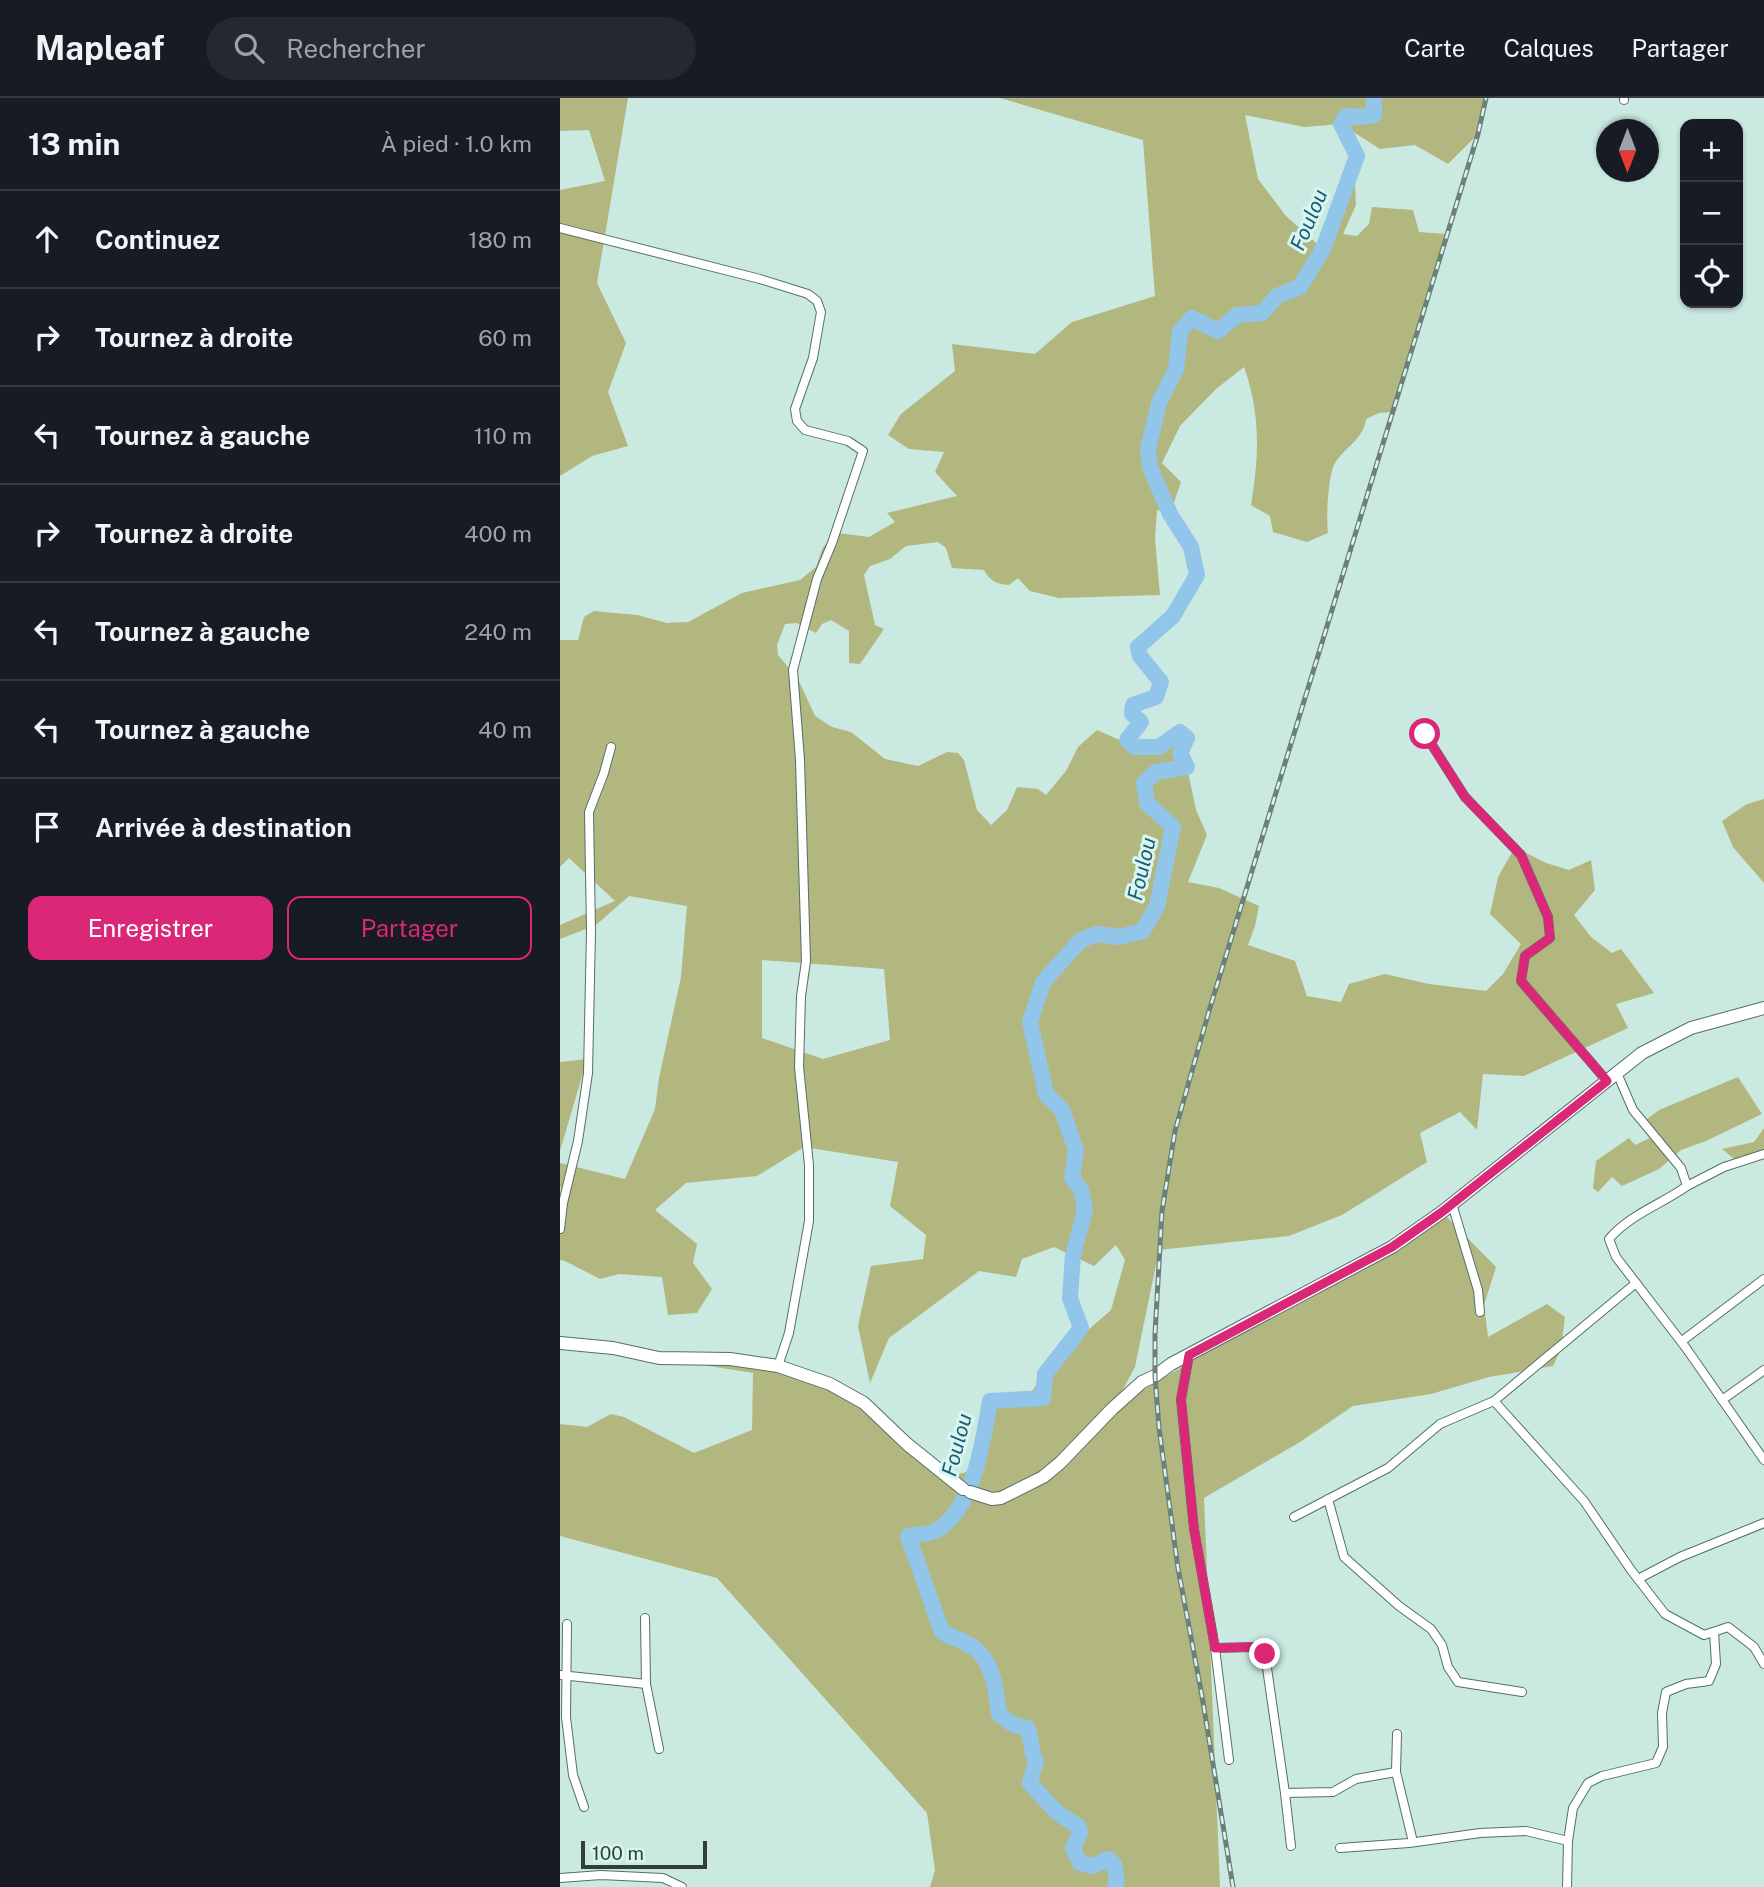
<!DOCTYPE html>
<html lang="fr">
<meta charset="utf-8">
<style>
body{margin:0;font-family:"Public Sans",sans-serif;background:#242831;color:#f1f3f6}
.controls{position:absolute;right:21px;top:21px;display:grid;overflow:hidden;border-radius:14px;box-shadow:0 2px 5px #0004}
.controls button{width:63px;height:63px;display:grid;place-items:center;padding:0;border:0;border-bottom:2px solid #363941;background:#171b24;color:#f1f3f6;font:35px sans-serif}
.compass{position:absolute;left:1036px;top:21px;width:63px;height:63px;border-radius:50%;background:#171b24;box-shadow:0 2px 5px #0004;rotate:180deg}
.scale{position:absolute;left:21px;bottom:18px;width:126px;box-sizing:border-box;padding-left:7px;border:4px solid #313e3a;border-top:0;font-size:19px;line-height:24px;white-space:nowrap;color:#313e3a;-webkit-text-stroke:5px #d7f7ee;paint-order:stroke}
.stop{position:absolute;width:21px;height:21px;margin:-16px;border:5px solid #db2777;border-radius:50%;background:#fff}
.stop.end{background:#db2777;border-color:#fff;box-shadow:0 2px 7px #0008}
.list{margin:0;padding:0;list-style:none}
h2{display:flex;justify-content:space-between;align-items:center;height:91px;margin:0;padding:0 28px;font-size:30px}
h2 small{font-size:23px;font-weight:400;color:#9ea1a6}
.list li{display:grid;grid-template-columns:46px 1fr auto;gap:21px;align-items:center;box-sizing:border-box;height:98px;padding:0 28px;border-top:2px solid #363941}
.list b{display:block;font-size:26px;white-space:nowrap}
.list em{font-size:23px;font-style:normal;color:#9ea1a6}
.actions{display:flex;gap:14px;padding:21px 28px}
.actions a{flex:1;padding:16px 0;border:2px solid #db2777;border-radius:14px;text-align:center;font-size:24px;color:#db2777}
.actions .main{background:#db2777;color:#fff}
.icon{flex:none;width:38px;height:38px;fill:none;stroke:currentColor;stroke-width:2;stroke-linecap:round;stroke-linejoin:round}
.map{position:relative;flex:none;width:1204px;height:1789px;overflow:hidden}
header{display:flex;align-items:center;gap:42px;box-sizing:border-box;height:98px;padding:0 35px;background:#171b24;border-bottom:2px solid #363941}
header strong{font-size:33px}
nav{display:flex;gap:38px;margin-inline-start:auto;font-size:24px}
.search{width:490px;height:63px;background:#242831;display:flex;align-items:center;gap:18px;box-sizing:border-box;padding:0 24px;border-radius:38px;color:#9ea1a6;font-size:26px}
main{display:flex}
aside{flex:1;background:#171b24}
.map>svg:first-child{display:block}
.forest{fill:#b2b780;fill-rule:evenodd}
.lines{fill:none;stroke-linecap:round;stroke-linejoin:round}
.river{stroke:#92c5ea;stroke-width:16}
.street-casing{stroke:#547068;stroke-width:10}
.secondary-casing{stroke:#547068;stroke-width:14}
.street{stroke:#fff;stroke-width:8}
.secondary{stroke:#fff;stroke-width:12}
.rail-casing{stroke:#6c7f79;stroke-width:5}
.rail{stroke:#d7f7ee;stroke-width:2.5;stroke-dasharray:8;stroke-linecap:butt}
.route{stroke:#db2777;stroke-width:9}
.labels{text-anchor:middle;stroke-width:6;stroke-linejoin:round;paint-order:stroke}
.water-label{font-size:21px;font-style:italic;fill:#1e587c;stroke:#d7f7ee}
</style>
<header>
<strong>Mapleaf</strong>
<div class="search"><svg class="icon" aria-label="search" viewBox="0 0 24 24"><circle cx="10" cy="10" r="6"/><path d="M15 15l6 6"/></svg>Rechercher</div>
<nav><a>Carte</a><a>Calques</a><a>Partager</a></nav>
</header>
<main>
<aside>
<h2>13 min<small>À pied · 1.0 km</small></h2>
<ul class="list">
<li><svg class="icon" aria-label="ahead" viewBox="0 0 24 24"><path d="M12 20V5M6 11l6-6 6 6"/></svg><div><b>Continuez</b></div><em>180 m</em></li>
<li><svg class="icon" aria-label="right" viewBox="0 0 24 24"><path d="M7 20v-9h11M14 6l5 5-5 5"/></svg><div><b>Tournez à droite</b></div><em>60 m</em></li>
<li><svg class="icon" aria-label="left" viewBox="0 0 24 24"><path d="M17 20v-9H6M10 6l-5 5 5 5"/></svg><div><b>Tournez à gauche</b></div><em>110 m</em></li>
<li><svg class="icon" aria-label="right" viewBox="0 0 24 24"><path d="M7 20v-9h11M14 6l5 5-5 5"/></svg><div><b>Tournez à droite</b></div><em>400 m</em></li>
<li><svg class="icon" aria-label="left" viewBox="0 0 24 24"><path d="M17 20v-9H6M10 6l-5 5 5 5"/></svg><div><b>Tournez à gauche</b></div><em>240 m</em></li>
<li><svg class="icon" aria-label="left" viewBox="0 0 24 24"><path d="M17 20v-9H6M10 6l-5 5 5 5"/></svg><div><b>Tournez à gauche</b></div><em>40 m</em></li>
<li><svg class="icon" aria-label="arrive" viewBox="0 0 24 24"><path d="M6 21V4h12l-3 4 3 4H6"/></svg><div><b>Arrivée à destination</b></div></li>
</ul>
<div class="actions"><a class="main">Enregistrer</a><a>Partager</a></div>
</aside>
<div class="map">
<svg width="1204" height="1789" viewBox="0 0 1204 1789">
<rect width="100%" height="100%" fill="#cae9e0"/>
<g class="forest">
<path d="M 0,0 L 68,0 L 37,185 L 66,245 L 48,294 L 68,348 L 32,358 L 0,378 L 0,92 L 45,83 L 29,32 L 0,33 Z"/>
<path d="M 440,0 L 926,0 L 918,36 L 888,66 L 855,47 L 820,51 L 781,26 L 744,29 L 685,17 L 698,81 L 726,118 L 763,151 L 794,67 L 796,107 L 783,136 L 797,138 L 809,126 L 812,109 L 853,112 L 859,134 L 886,136 L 832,314 L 819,315 L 806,321 C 803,342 785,349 775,365 C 768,376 766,421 768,435 L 747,444 L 713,434 L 710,418 L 691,407 C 699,358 701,317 684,269 L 656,291 L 620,328 L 602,365 L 621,384 L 610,416 L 597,412 L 595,441 L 600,497 L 499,500 L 470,493 L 458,480 L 449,487 C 436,486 430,483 424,472 L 392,470 L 386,450 L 378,444 L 346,448 L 330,461 L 310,468 L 304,477 L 315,527 L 324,531 L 300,566 L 289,565 L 289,533 L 271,522 L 262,526 L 256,535 L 237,525 L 225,526 L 217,547 L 218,557 L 238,581 L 255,618 L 272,629 L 291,634 L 325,661 L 358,668 L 387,654 L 398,655 L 404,662 L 417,712 L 431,727 L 447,712 L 457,689 L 478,691 L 486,697 L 506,673 L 518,649 L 537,632 L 575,649 L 599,649 L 620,634 L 627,640 L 620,655 L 627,669 L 636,712 L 647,737 L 628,784 L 659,790 L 699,808 L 695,828 L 688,847 L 735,863 L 747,898 L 781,904 L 789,886 L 825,876 L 869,886 L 926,893 L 943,876 L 961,846 L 930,816 L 938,779 L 955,749 L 986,765 L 1009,772 L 1031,762 L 1035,792 L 1014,817 L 1031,839 L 1052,855 L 1061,851 L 1094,895 L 1056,906 L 1068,930 L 964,978 L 923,976 L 917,1032 L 900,1014 L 860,1035 L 867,1064 L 782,1117 L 729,1138 L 599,1152 L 575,1269 L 553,1310 L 882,1114 L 936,1169 L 924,1207 L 928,1239 L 987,1206 L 1005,1219 L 1001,1251 L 993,1268 L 929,1279 L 871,1296 L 793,1308 L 740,1344 L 644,1400 L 660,1789 L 370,1789 L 375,1772 L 367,1715 L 157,1480 L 0,1438 L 0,1326 L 27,1329 L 51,1316 L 64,1319 L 134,1355 L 192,1332 L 193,1275 L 99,1260 L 170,1261 L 270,1286 L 386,1377 L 404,1375 L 418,1367 L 430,1303 L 472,1293 L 521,1230 L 527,1233 L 551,1212 L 565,1162 L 556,1147 L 534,1168 L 494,1149 L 462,1161 L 456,1179 L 419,1173 L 329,1240 L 310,1285 L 298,1228 L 311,1168 L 363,1161 L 366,1137 L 330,1108 L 338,1064 L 244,1049 L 197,1078 L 126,1085 L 95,1112 L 137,1146 L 133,1165 L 152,1191 L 137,1215 L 108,1217 L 102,1179 L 59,1176 L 40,1181 L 5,1163 L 0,1162 L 0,1106 L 6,1100 L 0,1088 L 0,1065 L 65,1081 L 95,1011 L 99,980 L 121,879 L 127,808 L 69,798 L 36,827 L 0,841 L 0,827 L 55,803 L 9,760 L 0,769 L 0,542 L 18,542 L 24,519 L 34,513 L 77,517 L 107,525 L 128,524 L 182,495 L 240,482 L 256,469 L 263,449 L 278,435 L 309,439 L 335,424 L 327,415 L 397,398 L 375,374 L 384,354 L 349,351 L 328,337 L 341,316 L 395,273 L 392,246 L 475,256 L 512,224 L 595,198 L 583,42 ZM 202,862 L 324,871 L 330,942 L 263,961 L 202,940 Z"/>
<path d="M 1204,701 L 1204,785 L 1173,749 L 1162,723 L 1187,706 Z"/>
<path d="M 27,961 L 0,1053 L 0,964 Z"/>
<path d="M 1178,979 L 1202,1016 L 1146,1043 L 1121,1052 L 1099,1071 L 1062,1088 L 1052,1079 L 1038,1094 L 1033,1090 L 1036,1063 L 1069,1040 L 1075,1047 L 1094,1038 L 1086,1022 L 1099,1012 Z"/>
<path d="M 1204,1030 L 1204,1060 L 1179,1065 L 1162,1051 L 1194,1044 Z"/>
</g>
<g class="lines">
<path class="river" d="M 555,1789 L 557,1783 L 554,1766 L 548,1761 L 533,1768 L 520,1765 L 513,1751 L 520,1735 L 518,1728 L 496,1714 L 470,1685 L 476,1663 C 470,1652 472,1641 467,1630 L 452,1626 L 439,1616 C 436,1593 434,1564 413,1549 C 404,1543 392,1539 382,1534 L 348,1438 C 356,1436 368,1437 375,1433 C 414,1413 423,1342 430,1303 L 483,1300 L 485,1276 L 521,1230 L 510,1200 L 513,1157 L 525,1112 L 521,1092 L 512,1080 L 516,1052 L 502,1012 L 486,996 L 470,924 L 483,884 L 521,842 L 537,836 L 559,839 L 583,833 L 597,808 L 613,729 L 587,705 L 584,685 L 596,674 L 627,669 L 620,655 L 627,640 L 620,634 L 599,649 L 575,649 L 567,642 L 581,624 L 572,616 L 573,607 L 596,599 L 601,584 L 580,558 L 578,549 L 613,518 L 637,477 L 631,449 L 610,416 L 590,369 L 588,351 L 599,305 L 616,271 L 620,233 L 632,220 L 658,233 L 677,217 L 702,215 L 717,198 L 740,189 L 763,151 L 797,58 L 781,26 L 786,18 L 800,19 L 814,17 L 814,0"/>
<g class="street-casing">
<g id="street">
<path d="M 1064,2 L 1064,0"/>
<path d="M 0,130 L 200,181 L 248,196 L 257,203 L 261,214 L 253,260 L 235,311 L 237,323 L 245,332 L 288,343 L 303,353 L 272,445 L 257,481 L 233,572 L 240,662 L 246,863 L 241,898 L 239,969 L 249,1067 L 249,1123 L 229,1235 L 218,1268"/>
<path d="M 865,636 L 905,699 L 961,757 L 988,819 L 990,840 L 965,858 L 961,883 L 1047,983"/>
<path d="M 1057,975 L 1073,1012 L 1121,1070 L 1127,1088 C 1102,1106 1069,1117 1049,1141 L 1056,1159 L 1126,1250 L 1204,1362"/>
<path d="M 1127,1088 L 1164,1069 L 1204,1056"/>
<path d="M 892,1106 L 918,1192 L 920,1214"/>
<path d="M 0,1131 L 3,1105 L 18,1043 L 28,975 L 31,833 L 29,714 L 44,675 L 51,649"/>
<path d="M 1122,1243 L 1204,1181"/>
<path d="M 629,1257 L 621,1302 L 634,1431 L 655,1550 L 669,1662"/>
<path d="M 1162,1302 L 1204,1272"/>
<path d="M 934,1303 L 1024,1403 L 1071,1472 L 1105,1516 L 1144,1537 L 1168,1529 L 1194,1549 L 1204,1566"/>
<path d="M 768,1401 L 784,1459 L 839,1508 L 871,1531 L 882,1547 L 888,1569 L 898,1584 L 962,1594"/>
<path d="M 734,1419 L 828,1370 L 880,1326 L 934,1303 L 1076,1185"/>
<path d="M 1078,1481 L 1120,1459 L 1204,1425"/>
<path d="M 85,1520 L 86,1586 L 99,1651"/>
<path d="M 7,1526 L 6,1619 L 13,1677 L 24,1709"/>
<path d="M 655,1550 L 694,1549 L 705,1556 L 725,1695 L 731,1748"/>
<path d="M 0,1577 L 86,1586"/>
<path d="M 837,1636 L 836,1674 L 853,1744"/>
<path d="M 725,1695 L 773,1694 L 796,1681 L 836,1674"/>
<path d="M 780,1750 L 849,1745 L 920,1735 L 966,1733 L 1008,1743"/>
<path d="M 0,1780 L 41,1777 L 103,1780 L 122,1789"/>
<path d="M 1007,1789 L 1008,1743 L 1013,1710 L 1028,1685 L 1042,1678 L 1096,1665 L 1103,1649 L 1102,1615 L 1106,1594 L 1126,1586 L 1149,1583 L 1156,1566 L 1154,1534"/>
</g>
</g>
<g class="secondary-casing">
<g id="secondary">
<path d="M 0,1245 L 53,1250 L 99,1260 L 170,1261 L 218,1268 L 270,1286 L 304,1305 L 347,1346 L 403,1391"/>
<path d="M 410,1394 L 432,1401 L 441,1400 L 483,1379 L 500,1365 L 552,1311 L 582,1284 L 595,1278 L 611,1266 L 832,1149 L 882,1114 L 1082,955 L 1131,930 L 1204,910"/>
</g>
</g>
<use href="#street" class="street"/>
<use href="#secondary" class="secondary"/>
<g class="rail-casing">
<path id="rail" d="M 673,1789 L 642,1598 L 618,1470 L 599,1330 L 595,1278 L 595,1236 L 602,1113 L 615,1033 L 649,913 L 918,36 L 926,0"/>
</g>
<use href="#rail" class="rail"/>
</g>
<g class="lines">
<path class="route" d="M 705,1556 L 694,1549 L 655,1550 L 634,1431 L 621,1301 L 629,1257 L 832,1149 L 882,1114 L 1047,983 L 961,883 L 965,858 L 990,840 L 988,819 L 961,757 L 905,699 L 865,636"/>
</g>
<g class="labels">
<g class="water-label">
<text transform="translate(749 122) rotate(-67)" y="7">Foulou</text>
<text transform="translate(582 771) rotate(-77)" y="7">Foulou</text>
<text transform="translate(397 1347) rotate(-75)" y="7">Foulou</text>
</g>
</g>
</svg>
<div class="controls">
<button>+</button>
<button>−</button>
<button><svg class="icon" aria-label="locate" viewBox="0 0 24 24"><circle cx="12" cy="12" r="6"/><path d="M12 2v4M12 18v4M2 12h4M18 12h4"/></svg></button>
</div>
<svg class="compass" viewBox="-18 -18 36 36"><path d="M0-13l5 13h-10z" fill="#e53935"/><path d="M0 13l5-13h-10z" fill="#9ea1a6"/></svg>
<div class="scale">100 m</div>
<div class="stop" style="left:865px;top:636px"></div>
<div class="stop end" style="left:705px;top:1556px"></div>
</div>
</main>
